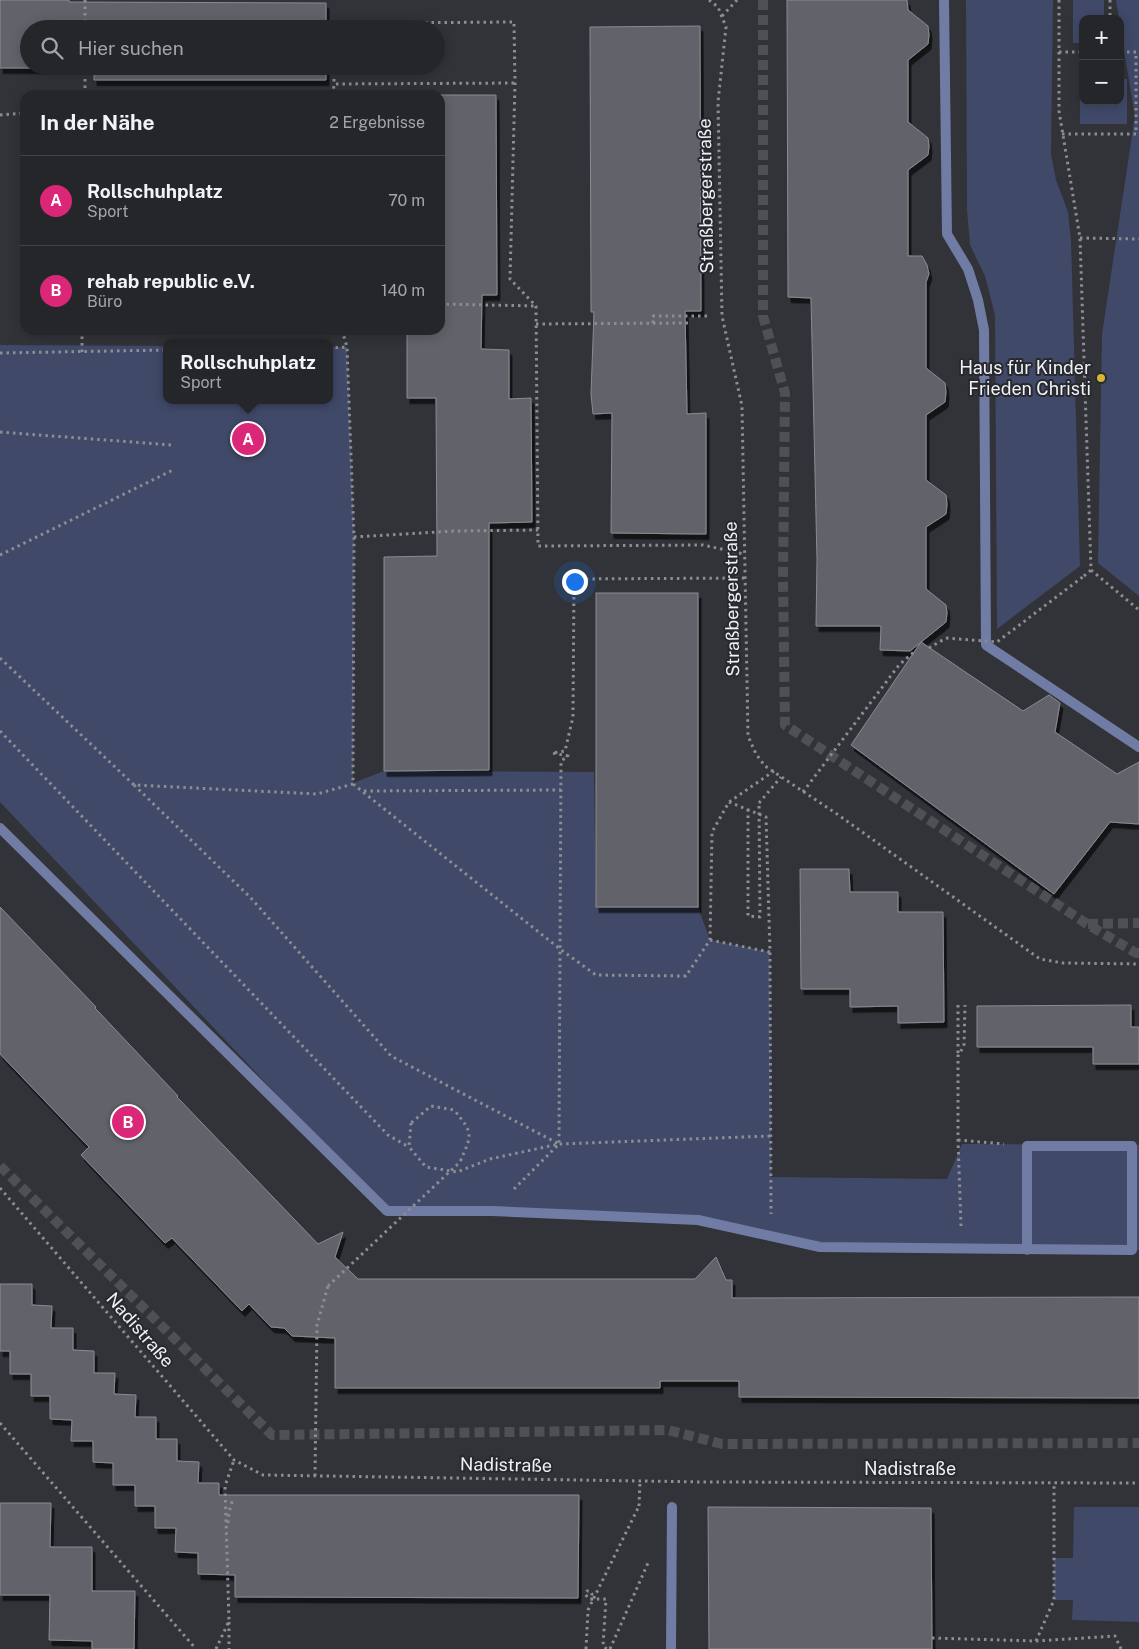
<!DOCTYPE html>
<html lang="de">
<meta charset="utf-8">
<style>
body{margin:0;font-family:"Public Sans",sans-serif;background:#313236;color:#f1f3f6}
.controls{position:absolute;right:15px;top:15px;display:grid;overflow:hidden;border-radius:10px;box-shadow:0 2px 12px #0003}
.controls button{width:45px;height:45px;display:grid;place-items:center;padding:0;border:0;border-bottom:1px solid #424347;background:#25262a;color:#f1f3f6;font:25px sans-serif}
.you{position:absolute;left:574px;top:581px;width:18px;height:18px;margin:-12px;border:4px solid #fff;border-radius:50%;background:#1a73e8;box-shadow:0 0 0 8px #1a73e833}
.badge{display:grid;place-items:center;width:32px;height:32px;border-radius:50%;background:#db2777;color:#fff;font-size:16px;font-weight:700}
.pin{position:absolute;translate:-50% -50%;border:2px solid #fff;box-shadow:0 1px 5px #0006}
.popup{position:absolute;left:163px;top:339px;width:170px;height:65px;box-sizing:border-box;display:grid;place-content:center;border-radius:10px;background:#25262a;filter:drop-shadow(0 1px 4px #0005);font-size:16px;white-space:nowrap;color:#a3a5a8}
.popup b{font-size:19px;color:#f1f3f6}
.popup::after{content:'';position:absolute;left:50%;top:100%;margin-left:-10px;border:10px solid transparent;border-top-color:#25262a}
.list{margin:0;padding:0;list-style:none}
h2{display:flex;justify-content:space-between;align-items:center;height:65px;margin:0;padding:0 20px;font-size:21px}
h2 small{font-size:16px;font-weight:400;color:#a3a5a8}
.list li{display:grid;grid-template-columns:32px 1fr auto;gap:15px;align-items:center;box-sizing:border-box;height:90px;padding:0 20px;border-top:1px solid #424347}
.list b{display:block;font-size:19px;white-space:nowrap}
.list p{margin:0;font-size:16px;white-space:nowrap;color:#a3a5a8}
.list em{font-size:16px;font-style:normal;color:#a3a5a8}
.icon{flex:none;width:28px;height:28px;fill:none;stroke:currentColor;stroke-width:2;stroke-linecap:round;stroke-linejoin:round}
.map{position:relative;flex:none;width:1139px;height:1649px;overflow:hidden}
.search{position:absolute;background:#25262a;box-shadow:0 2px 12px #0003;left:20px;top:20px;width:425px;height:55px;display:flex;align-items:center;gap:12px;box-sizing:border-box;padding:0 18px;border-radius:28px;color:#a3a5a8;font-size:19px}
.panel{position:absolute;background:#25262a;box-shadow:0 2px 12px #0003;left:20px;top:90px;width:425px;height:245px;border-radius:15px}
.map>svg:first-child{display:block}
.green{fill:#404968}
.building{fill:#62646a;stroke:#898b92;filter:url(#shadow)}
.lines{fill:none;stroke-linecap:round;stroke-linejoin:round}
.street-tunnel{stroke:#4e5054;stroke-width:10;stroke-dasharray:10 5;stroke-linecap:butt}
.path{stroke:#8c8e92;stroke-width:3;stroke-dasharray:2.5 4;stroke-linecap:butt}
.lane{stroke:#707ca3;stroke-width:10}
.path-bridge{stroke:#8c8e92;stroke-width:3;stroke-dasharray:2.5 4;stroke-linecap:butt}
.poi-dot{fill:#d9b334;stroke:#27292e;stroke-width:2}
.labels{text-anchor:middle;stroke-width:4;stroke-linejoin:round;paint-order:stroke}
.street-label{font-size:18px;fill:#f0f1f5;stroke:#27292e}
.poi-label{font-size:18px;fill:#f0f1f5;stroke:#27292e;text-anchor:end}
</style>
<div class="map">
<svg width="1139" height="1649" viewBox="0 0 1139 1649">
<defs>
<filter id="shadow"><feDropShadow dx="3" dy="5.5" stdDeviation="0" flood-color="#0009"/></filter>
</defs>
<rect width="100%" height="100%" fill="#313338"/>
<g class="green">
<path d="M 966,0 L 1053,0 L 1051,154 L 1056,180 L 1068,212 L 1071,240 L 1080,566 L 997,629 L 995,315 L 985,276 L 970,245 L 967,210 Z"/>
<path d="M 1073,0 L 1104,0 L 1104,19 L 1083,19 L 1083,43 L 1073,43 Z"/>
<path d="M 1116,0 L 1139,0 L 1139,596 L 1098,563 L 1102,334 L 1135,116 L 1120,27 L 1120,19 L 1119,19 Z"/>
<path d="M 1120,79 L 1127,79 L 1127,124 L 1080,124 L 1080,80 L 1083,80 L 1083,101 L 1120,101 Z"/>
<path d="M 0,345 L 167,346 L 167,400 L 329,400 L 329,347 L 347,347 L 354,537 L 353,783 L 384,771 L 594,772 L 596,906 L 698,907 L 710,940 L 770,952 L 771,1177 L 947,1179 L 962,1144 L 1139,1145 L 1139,1250 L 820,1247 L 702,1224 L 387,1211 L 0,802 Z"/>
<path d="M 1074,1507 L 1139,1507 L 1139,1622 L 1072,1620 L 1073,1600 L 1054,1600 L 1054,1558 L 1073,1558 Z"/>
</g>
<g class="building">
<path d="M 0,0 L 69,0 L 69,2 L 326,3 L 326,29 L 29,29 L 29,66 L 326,66 L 326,80 L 94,80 L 94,68 L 0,68 Z"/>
<path d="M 787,0 L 907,0 L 908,10 L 928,26 L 929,35 L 928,44 L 908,60 L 908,122 L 928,138 L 929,146 L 928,155 L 908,170 L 908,256 L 922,256 L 927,265 L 929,274 L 926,282 L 926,368 L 945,383 L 946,392 L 945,402 L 926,415 L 926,480 L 946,495 L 947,504 L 946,514 L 926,527 L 926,589 L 946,605 L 947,613 L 946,622 L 910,651 L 880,650 L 881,626 L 816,626 L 817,560 L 811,298 L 788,297 Z"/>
<path d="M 700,26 L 701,311 L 685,311 L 687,414 L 706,413 L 706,534 L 611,533 L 612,413 L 593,414 L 591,394 L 594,312 L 591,312 L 590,27 Z"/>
<path d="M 440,95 L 496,95 L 497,295 L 482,295 L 481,349 L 509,350 L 509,399 L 531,398 L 532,522 L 489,523 L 489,770 L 384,771 L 384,557 L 437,556 L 436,398 L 407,398 L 407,330 L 440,330 Z"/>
<rect x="596" y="593" width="102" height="314"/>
<path d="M 921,642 L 1023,711 L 1049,695 L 1060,703 L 1055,732 L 1117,774 L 1139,762 L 1139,824 L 1110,822 L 1054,894 L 851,745 Z"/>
<path d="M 800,869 L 849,869 L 850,892 L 898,892 L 898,912 L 943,912 L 944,1022 L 898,1023 L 898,1006 L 850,1007 L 850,989 L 801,989 Z"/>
<path d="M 0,907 L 96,1007 L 95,1008 L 178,1096 L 177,1097 L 318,1244 L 343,1232 L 335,1257 L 358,1279 L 695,1279 L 716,1257 L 726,1280 L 732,1280 L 732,1298 L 1139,1297 L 1139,1398 L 739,1397 L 739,1381 L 660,1381 L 660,1388 L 335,1388 L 335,1338 L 292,1336 L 284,1328 L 271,1327 L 249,1304 L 242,1311 L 172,1238 L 165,1243 L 81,1155 L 89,1147 L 0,1054 Z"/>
<path d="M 1131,1005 L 1131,1027 L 1139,1027 L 1139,1064 L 1093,1064 L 1093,1047 L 977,1047 L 977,1006 Z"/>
<path d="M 0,1284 L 32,1284 L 32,1305 L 52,1306 L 51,1328 L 73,1328 L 73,1350 L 94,1351 L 94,1373 L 115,1373 L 114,1394 L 136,1395 L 135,1417 L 156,1417 L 156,1439 L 177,1439 L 177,1461 L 199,1462 L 198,1483 L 219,1483 L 219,1495 L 579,1495 L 578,1598 L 235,1597 L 235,1575 L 198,1574 L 198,1553 L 175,1552 L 176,1528 L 155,1528 L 155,1506 L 135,1506 L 135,1485 L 113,1485 L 113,1463 L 93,1462 L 93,1441 L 71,1441 L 72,1420 L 50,1419 L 50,1396 L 31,1396 L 31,1374 L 10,1374 L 10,1351 L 0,1351 Z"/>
<path d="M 0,1503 L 51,1503 L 50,1547 L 92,1547 L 92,1591 L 135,1591 L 134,1649 L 92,1649 L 92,1641 L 49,1640 L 50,1595 L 0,1595 Z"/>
<path d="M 708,1507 L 931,1508 L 932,1649 L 709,1649 Z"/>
</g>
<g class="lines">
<g class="street-tunnel">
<path d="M 763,0 L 763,316 L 785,393 L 783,579 L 785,725 L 1087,924 L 1136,953 L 1139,953"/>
<path d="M 1088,924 L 1139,923"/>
<path d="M 0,1166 L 272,1435 L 668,1430 L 722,1444 L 1139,1443"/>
</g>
<g class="path">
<path d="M 85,0 L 85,29"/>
<path d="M 709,0 L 718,7 L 726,27 L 718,102 L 722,316 L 742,406 L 748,736 L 756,754 L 765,766 L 837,814 L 1040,959 L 1063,963 L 1139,964"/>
<path d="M 1059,0 L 1059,111 L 1080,238 L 1091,570 L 1139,610"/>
<path d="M 1110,0 L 1110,19"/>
<path d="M 722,16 L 737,0"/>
<path d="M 334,23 L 334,29"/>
<path d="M 373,23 L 514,22 L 515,83 L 510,279 L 536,306 L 538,546 L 703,545 L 744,554"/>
<path d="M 1059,52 L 1083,52"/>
<path d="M 85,66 L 85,95"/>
<path d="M 334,66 L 334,84"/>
<path d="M 333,95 L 334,84 L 515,83"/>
<path d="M 0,115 L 25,113"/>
<path d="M 1062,134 L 1136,134 L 1136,52 L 1120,52"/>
<path d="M 1080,238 L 1139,239"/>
<path d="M 440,304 L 536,306"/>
<path d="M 653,323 L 653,316 L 708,316"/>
<path d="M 536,324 L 690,323"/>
<path d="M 82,330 L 82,352"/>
<path d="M 342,330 L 347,347 L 354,537 L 353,784 L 560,949 L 596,975 L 686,976 L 710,940 L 712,832 L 729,802 L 774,771"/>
<path d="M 329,348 L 347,347"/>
<path d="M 0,353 L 167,350"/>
<path d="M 0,432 L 171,445"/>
<path d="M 354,537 L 455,531 L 538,530"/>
<path d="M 0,555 L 175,469"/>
<path d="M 1084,576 L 1091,570"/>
<path d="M 929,648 L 946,638"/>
<path d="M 0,658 L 134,785 L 317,794 L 353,784"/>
<path d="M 0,731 L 388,1135 L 409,1147"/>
<path d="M 134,785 L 250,897 L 391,1056 L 559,1144"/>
<path d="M 364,791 L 561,790"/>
<path d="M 803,792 L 899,665 L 915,651"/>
<path d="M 729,802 L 766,817 L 770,952 L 771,1214"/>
<path d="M 759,803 L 781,777"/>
<path d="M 710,940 L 770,952"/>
<path d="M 958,1005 L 958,1056"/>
<path d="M 411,1123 L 409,1147 L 426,1167 L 457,1172 L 490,1159 L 559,1144 L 771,1136"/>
<path d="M 958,1140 L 1004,1144"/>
<path d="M 0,1188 L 234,1460 L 263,1475 L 704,1482 L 1139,1483"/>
<path d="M 514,1189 L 559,1144 L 561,761 L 568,756 L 552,753 L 565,751 L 573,717 L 574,579 L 745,578"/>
<path d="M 961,1226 L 958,1140 L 958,1056 L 964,1046 L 965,1005"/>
<path d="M 0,1423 L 196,1649"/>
<path d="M 315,1476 L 317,1325 L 328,1286"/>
<path d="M 639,1506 L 640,1481"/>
<path d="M 228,1523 L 229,1512 L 233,1499"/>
<path d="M 593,1600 L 590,1598 L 592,1594 L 590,1591 L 587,1591 L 585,1594 L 589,1599 L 606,1599 L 603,1646 L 607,1649"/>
<path d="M 229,1622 L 229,1649"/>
<path d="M 932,1638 L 1036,1641 L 1115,1636 L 1121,1649"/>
<path d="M 1036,1641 L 1054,1600 L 1054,1483"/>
<path d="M 216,1649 L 229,1621 L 225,1486 L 234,1460"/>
<path d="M 610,1649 L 648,1563"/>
</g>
<g class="lane">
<path d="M 944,0 L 947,234 L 968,269 L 978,300 L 984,330 L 986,645 L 1139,747"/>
<path d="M 0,828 L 387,1211 L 492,1211 L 698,1220 L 820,1247 L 1132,1250 L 1132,1146 L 1027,1146 L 1027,1250"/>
<path d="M 671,1649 L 672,1507"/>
</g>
<g class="path-bridge">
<path d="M 946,638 L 997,642 L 1084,576"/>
<path d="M 748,809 L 748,916 L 760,917 L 759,803"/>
<path d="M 328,1286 L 460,1162 C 472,1134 474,1134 454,1110 L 431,1106 L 411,1123"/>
<path d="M 586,1649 L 588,1610 L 639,1506"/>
</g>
</g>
<circle class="poi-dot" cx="1101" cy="378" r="5"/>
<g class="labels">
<g class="street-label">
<text transform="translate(706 196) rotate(-91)" y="6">Straßbergerstraße</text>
<text transform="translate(732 599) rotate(-91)" y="6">Straßbergerstraße</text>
<text transform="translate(140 1330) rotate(49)" y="6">Nadistraße</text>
<text transform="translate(506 1465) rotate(1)" y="6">Nadistraße</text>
<text x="910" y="1475">Nadistraße</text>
</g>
<g class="poi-label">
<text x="1091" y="374">Haus für Kinder<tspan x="1091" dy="21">Frieden Christi</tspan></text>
</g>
</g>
</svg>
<div class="controls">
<button>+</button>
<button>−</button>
</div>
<div class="you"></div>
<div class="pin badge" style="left:248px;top:439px">A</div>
<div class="popup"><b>Rollschuhplatz</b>Sport</div>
<div class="pin badge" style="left:128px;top:1122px">B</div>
<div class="search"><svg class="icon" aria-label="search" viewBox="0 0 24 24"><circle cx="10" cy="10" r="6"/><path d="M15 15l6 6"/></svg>Hier suchen</div>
<section class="panel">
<h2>In der Nähe<small>2 Ergebnisse</small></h2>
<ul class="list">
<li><span class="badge">A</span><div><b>Rollschuhplatz</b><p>Sport</p></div><em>70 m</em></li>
<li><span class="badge">B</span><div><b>rehab republic e.V.</b><p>Büro</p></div><em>140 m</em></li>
</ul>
</section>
</div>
